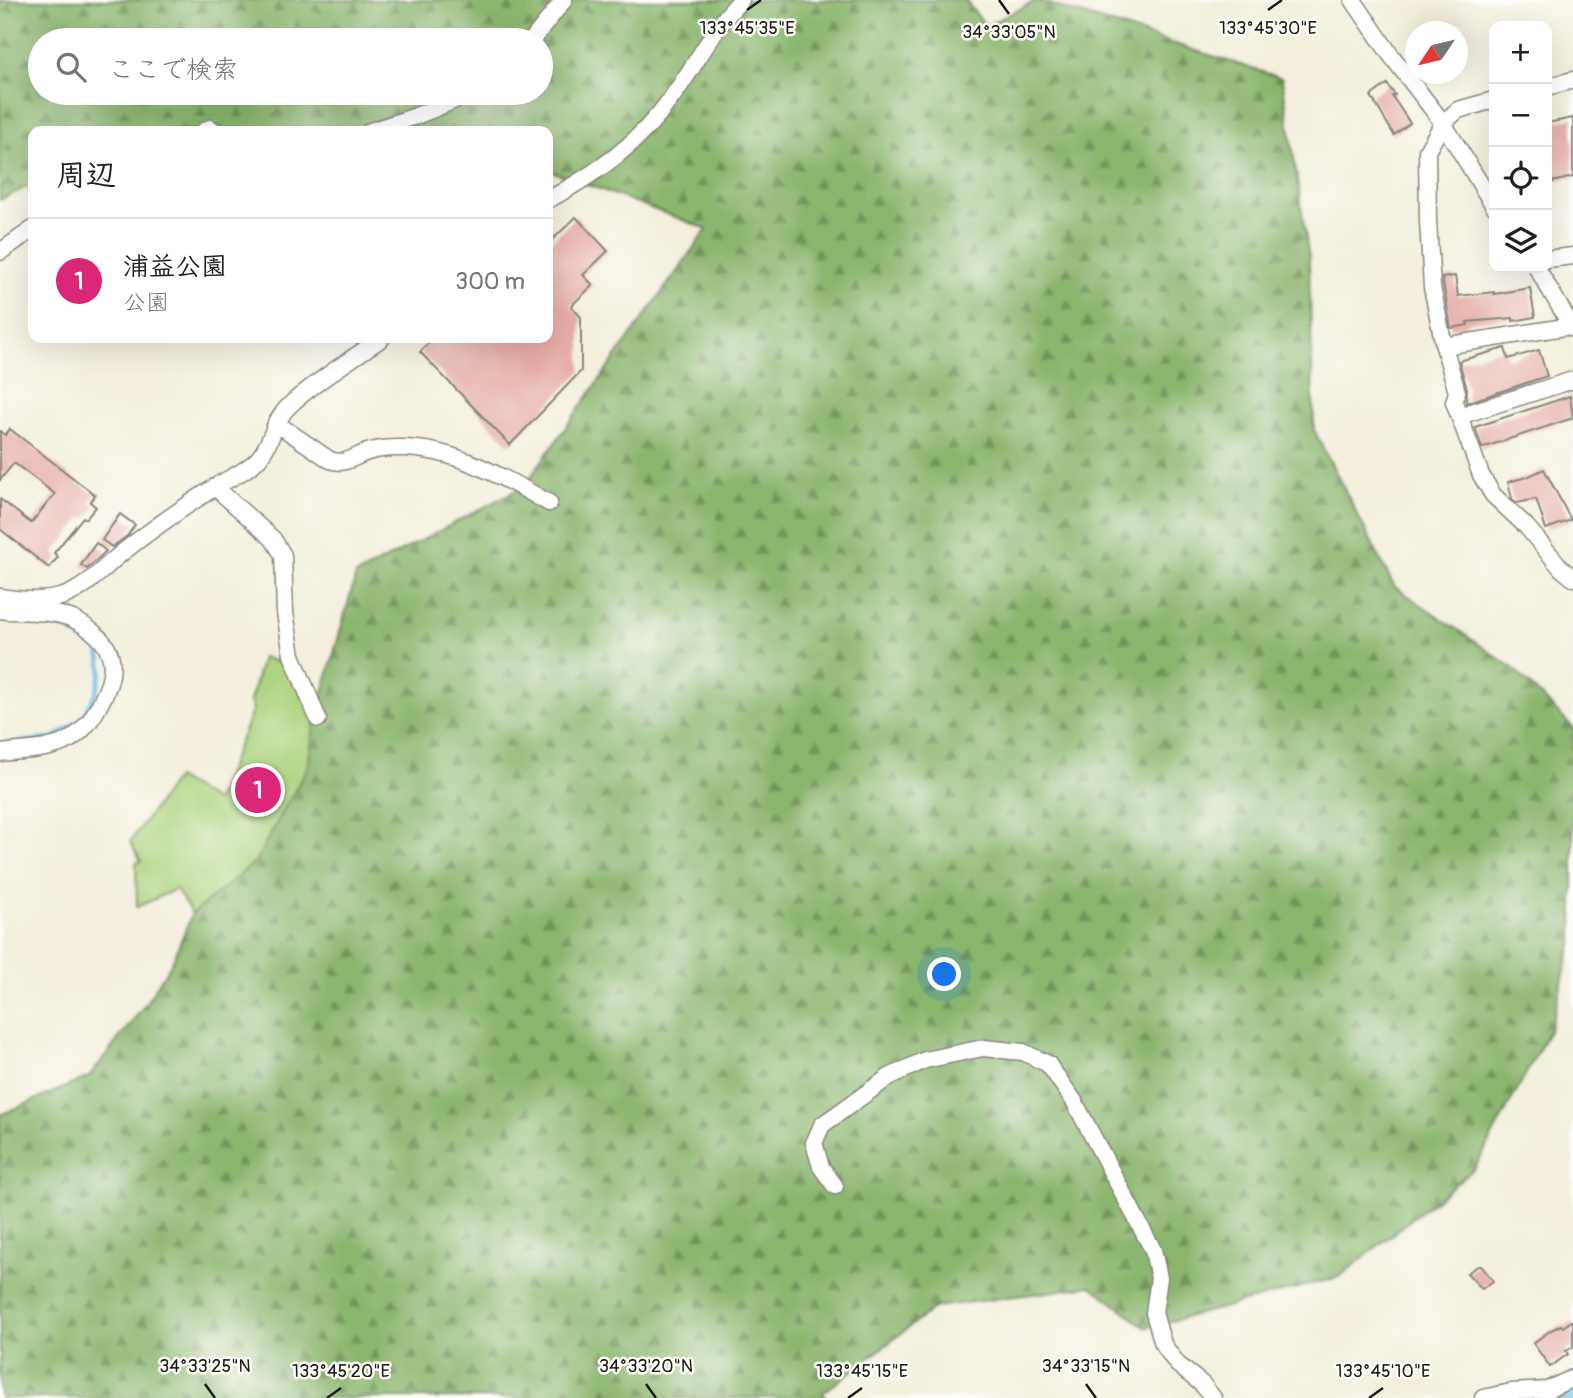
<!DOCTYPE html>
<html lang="ja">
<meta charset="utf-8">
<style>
body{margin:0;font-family:Pangolin,"Klee One",sans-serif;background:#f6f6f6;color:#202124}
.controls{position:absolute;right:21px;top:21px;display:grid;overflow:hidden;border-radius:14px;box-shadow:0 7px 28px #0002}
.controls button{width:63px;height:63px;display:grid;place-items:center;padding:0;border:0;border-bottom:2px solid #e0e0e0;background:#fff;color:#202124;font:35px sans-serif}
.compass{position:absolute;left:1405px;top:21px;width:63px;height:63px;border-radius:50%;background:#fff;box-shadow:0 7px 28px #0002;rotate:235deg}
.you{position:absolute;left:945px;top:975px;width:24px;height:24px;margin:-18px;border:5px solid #fff;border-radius:50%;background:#1a73e8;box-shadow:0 0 0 10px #1a73e833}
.badge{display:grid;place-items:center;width:46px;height:46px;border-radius:50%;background:#db2777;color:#fff;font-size:23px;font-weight:700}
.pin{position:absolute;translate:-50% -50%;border:4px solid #fff;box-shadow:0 2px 7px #0006}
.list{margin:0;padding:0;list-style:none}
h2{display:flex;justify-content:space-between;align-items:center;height:91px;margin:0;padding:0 28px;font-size:30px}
h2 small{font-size:23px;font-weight:400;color:#757577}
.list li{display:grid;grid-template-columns:46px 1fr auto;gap:21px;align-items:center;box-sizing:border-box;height:126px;padding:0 28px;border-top:2px solid #e0e0e0}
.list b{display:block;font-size:26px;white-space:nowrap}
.list p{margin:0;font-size:23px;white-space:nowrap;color:#757577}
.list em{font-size:23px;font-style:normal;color:#757577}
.icon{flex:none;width:38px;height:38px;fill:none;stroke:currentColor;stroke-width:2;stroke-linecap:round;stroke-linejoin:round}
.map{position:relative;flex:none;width:1573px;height:1398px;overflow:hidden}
.search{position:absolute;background:#fff;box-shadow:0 7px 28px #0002;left:28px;top:28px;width:525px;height:77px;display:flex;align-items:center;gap:18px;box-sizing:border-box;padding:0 24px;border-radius:38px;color:#757577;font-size:26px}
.panel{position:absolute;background:#fff;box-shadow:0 7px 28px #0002;left:28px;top:126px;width:525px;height:217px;border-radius:14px}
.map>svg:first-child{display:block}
.forest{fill:url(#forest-firs);stroke:#526844;stroke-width:2;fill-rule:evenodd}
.park{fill:#acd37e;stroke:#64784d;stroke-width:2}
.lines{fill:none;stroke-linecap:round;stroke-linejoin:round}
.stream{stroke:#5ebadc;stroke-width:4.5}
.river{stroke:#5ebadc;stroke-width:28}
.building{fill:#e6ada8}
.minor-casing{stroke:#88867c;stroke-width:19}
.minor{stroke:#fff;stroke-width:16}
.ticks{fill:none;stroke:#1c1c1c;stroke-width:2.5}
.ticks-label{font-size:18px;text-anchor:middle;fill:#1c1c1c;stroke:#fdfcf7;stroke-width:5;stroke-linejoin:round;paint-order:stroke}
</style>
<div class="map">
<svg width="1573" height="1398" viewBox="0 0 1573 1398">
<defs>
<pattern id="forest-firs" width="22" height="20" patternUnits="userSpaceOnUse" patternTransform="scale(1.75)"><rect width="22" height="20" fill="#89b56d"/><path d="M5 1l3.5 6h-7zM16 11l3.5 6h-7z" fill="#6f9259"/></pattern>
</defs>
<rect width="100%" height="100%" fill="#fdfcf7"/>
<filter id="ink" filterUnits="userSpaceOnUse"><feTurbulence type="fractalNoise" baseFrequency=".0143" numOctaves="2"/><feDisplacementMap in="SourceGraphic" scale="14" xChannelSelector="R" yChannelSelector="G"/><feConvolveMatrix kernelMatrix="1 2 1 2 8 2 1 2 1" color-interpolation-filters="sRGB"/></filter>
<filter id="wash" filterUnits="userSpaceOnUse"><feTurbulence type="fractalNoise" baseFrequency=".00686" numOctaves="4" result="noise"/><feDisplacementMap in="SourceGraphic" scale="28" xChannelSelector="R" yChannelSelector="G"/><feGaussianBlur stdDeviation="1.57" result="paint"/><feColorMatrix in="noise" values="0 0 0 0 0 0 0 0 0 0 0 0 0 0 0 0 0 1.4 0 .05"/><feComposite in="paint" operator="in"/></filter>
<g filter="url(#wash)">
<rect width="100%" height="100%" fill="#f3efdc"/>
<path class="forest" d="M 0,0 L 965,0 L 986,26 L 1037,0 L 1282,78 L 1309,258 L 1314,430 L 1394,586 L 1513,668 L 1573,728 L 1573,940 L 1550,1029 L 1475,1168 L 1339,1277 L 1146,1328 L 1091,1286 L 936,1307 L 823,1393 L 826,1398 L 0,1398 L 0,1115 L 89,1077 L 144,1006 L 172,962 L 192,914 L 255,862 L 308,766 L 314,724 L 356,575 L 524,486 L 707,229 L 548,170 L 548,131 L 33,131 L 33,184 L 0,200 ZM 40,40 L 541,40 L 541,93 L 40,93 Z"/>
<path class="park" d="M 262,657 L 292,667 L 314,724 L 308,766 L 255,862 L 192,914 L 176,889 L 137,907 L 136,863 L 141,861 L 130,842 L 176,778 L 216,801 L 253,709 L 250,702 Z"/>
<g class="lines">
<path class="stream" d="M 0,619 L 37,621 L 68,629 L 99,650 L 102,670 L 96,693 L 82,719 L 52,739 L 0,744"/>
<path class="river" d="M 1571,1398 L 1573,1395"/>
</g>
<g id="blocks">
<g class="building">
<path d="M 1387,84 L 1395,95 L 1392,96 L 1410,123 L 1394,135 L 1371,96 Z"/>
<path d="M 1573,118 L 1573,177 L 1552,182 L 1547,156 L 1547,123 Z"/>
<path d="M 576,217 L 608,251 L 583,275 L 593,285 L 571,306 L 581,317 L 581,371 L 510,445 L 420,352 L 433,338 L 548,338 L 548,244 Z"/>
<path d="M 1455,276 L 1458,296 L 1494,292 L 1494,294 L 1530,288 L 1535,317 L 1513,321 L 1513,318 L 1467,322 L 1468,325 L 1451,328 L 1442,278 Z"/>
<path d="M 1505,348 L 1508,359 L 1539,350 L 1547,376 L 1466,403 L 1467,389 L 1459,361 Z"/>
<path d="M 1570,396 L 1573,418 L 1482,448 L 1475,427 Z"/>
<path d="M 10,429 L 95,495 L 90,502 L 96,507 L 86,519 L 83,517 L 54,553 L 58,557 L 49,568 L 0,529 L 0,499 L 31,523 L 55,494 L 14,463 L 0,480 L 0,431 L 5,435 Z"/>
<path d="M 1544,469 L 1571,520 L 1546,529 L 1536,499 L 1517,503 L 1512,499 L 1508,482 L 1527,477 Z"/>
<path d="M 120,514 L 135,525 L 127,536 L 112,547 L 102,540 Z"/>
<path d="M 96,543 L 106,551 L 87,569 L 81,565 Z"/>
<path d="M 1478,1266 L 1481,1266 L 1493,1281 L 1482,1289 L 1467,1273 Z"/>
<path d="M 1573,1320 L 1573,1347 L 1566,1351 L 1568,1354 L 1550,1367 L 1533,1343 L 1551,1330 L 1561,1325 L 1563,1327 Z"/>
</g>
</g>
</g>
<g filter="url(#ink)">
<use href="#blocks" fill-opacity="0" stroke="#88867c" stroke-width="2"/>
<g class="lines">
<g class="minor-casing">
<g id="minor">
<path d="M 1353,0 L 1390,54 L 1443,123 L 1494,206"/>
<path d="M 532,40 L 564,0"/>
<path d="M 1547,87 L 1573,80"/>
<path d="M 1494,100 L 1458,110 L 1443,123 L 1427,151 L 1428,221 L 1432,287 L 1444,346 L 1457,392 L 1454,402 L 1481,475 L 1493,495 L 1526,526 L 1562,569 L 1573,578"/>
<path d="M 204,131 L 210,128 L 215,131"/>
<path d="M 370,131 L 416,116 L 472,93"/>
<path d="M 548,200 C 598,172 638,145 672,97 C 696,65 713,28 741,0"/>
<path d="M 0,252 L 33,229"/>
<path d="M 1547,259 L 1573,256"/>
<path d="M 1537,268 L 1573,329"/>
<path d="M 1444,346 L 1571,326"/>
<path d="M 1459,416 L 1573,380"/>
<path d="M 276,423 L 330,460 C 347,466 355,455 371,451 C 379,449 390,448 398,448 C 453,447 503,477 549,503"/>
<path d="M 215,487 L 273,539 L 283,555 L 285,613 L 292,655 L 318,719"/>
<path d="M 0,597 C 19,600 45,602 64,596 C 88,587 104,567 123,552 C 152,529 184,507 215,487 C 229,478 248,471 259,458 C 274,440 272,421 291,404 C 317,380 352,359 382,338"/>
<path d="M 0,610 C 24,613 52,609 75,620 C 115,642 121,666 100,704 C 92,719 84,731 69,740 C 49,751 22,750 0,753"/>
<path d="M 835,1186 L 821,1167 L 814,1143 L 822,1125 L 889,1077 L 925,1060 L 983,1048 L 1023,1052 L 1048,1064 L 1074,1101 L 1153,1250 L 1159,1278 L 1154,1313 L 1163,1344 L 1177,1364 L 1203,1385 L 1213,1398"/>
<path d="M 1483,1398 L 1511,1392 L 1547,1390 L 1573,1378"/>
</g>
</g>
<use href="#minor" class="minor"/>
</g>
</g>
<path class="ticks" d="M 999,0 L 1009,14M 747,10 L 761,0M 1268,10 L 1282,0M 205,1384 L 215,1398M 646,1384 L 656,1398M 1086,1384 L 1096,1398M 327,1398 L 341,1388M 848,1398 L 862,1388M 1369,1398 L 1383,1388"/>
<g class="ticks-label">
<text x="1268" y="34">133°45'30"E</text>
<text x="747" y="34">133°45'35"E</text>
<text x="1009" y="38">34°33'05"N</text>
<text x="205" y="1372">34°33'25"N</text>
<text x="646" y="1372">34°33'20"N</text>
<text x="1086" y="1372">34°33'15"N</text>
<text x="341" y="1377">133°45'20"E</text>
<text x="862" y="1377">133°45'15"E</text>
<text x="1383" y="1377">133°45'10"E</text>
</g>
</svg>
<div class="controls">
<button>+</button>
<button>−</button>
<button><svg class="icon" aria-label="locate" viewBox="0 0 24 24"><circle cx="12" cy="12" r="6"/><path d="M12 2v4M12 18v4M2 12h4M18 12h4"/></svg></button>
<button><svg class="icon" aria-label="layers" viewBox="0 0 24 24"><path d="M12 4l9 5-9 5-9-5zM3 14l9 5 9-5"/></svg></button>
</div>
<svg class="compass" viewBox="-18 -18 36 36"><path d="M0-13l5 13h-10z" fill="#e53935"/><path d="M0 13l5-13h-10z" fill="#757577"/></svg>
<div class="you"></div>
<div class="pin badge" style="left:258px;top:790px">1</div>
<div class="search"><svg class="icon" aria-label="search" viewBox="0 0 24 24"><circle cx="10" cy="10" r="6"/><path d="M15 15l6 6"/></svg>ここで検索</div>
<section class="panel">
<h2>周辺<small></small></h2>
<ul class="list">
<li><span class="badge">1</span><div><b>浦益公園</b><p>公園</p></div><em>300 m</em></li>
</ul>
</section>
</div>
